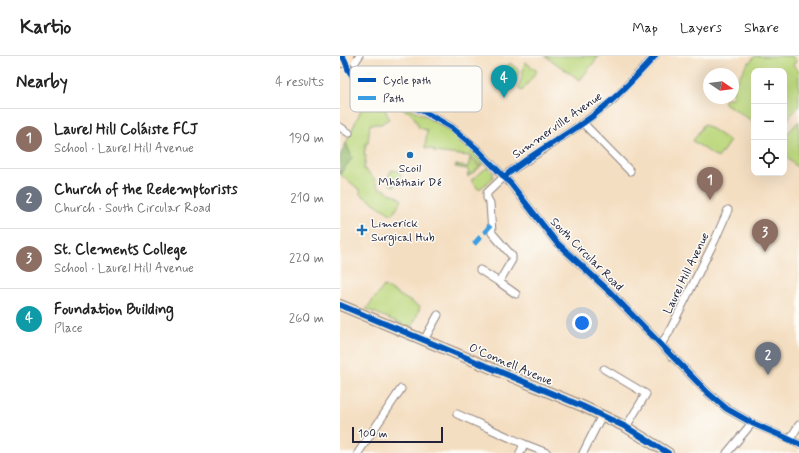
<!DOCTYPE html>
<meta charset="utf-8">
<style>
body{margin:0;font-family:Mynerve,sans-serif;background:#f6f6f6;color:#222}
.controls{position:absolute;right:12px;top:12px;display:grid;overflow:hidden;border-radius:8px;box-shadow:0 4px 16px #0002}
.controls button{width:36px;height:36px;display:grid;place-items:center;padding:0;border:0;border-bottom:1px solid #e0e0e0;background:#fff;color:#222;font:20px sans-serif}
.compass{position:absolute;left:363px;top:12px;width:36px;height:36px;border-radius:50%;background:#fff;box-shadow:0 4px 16px #0002;rotate:103deg}
.scale{position:absolute;left:12px;bottom:10px;width:91px;box-sizing:border-box;padding-left:4px;border:2px solid #22223b;border-top:0;font-size:11px;line-height:14px;white-space:nowrap;color:#22223b;-webkit-text-stroke:3px #fdfcf7;paint-order:stroke}
.you{position:absolute;left:242px;top:267px;width:14px;height:14px;margin:-10px;border:3px solid #fff;border-radius:50%;background:#1a73e8;box-shadow:0 0 0 6px #1a73e833}
.badge{display:grid;place-items:center;width:26px;height:26px;border-radius:50%;background:#2563eb;color:#fff;font-size:13px;font-weight:700}
.pin{position:absolute;translate:-50% -33px;filter:drop-shadow(0 1px 2px #0008)}
.pin::after{content:'';position:absolute;top:21px;width:14px;height:12px;background:inherit;clip-path:polygon(0 0,100% 0,50% 100%)}
.list{margin:0;padding:0;list-style:none}
h2{display:flex;justify-content:space-between;align-items:center;height:52px;margin:0;padding:0 16px;font-size:17px}
h2 small{font-size:13px;font-weight:400;color:#767676}
.list li{display:grid;grid-template-columns:26px 1fr auto;gap:12px;align-items:center;box-sizing:border-box;height:60px;padding:0 16px;border-top:1px solid #e0e0e0}
.list b{display:block;font-size:15px;white-space:nowrap}
.list p{margin:0;font-size:13px;white-space:nowrap;color:#767676}
.list em{font-size:13px;font-style:normal;color:#767676}
.icon{flex:none;width:22px;height:22px;fill:none;stroke:currentColor;stroke-width:2;stroke-linecap:round;stroke-linejoin:round}
.map{position:relative;flex:none;width:459px;height:397px;overflow:hidden}
header{display:flex;align-items:center;gap:24px;box-sizing:border-box;height:56px;padding:0 20px;background:#fff;border-bottom:1px solid #e0e0e0}
header strong{font-size:19px}
nav{display:flex;gap:22px;margin-inline-start:auto;font-size:14px}
main{display:flex}
aside{flex:1;background:#fff}
.map>svg:first-child{display:block}
.green{fill:#bbd77c;stroke:#6e7c5c}
.forest{fill:#94b86c;stroke:#5b6d54}
.lines{fill:none;stroke-linecap:round;stroke-linejoin:round}
.street-casing{stroke:#8b807e;stroke-width:9}
.secondary-casing{stroke:#8b807e;stroke-width:12}
.street{stroke:#fff;stroke-width:7}
.secondary{stroke:#fde5c5;stroke-width:10}
.quiet{stroke:#3c9ce2;stroke-width:5;stroke-dasharray:10 5;stroke-linecap:butt}
.cycleway-casing{stroke:#fdfcf7;stroke-width:8}
.cycleway{stroke:#0057b8;stroke-width:6}
.poi-dot{fill:#1f6fb2;stroke:#fdfcf7;stroke-width:1.5}
.labels{text-anchor:middle;stroke-width:3;stroke-linejoin:round;paint-order:stroke}
.street-label{font-size:12px;fill:#22223b;stroke:#fdfcf7}
.poi-label{font-size:12px;fill:#22223b;stroke:#fdfcf7}
.key{fill:#fdfcf7;stroke:#bbbbbf;stroke-width:1}
.key-label{font-size:11px;fill:#22223b}
</style>
<header>
<strong>Kartio</strong>
<nav><a>Map</a><a>Layers</a><a>Share</a></nav>
</header>
<main>
<aside>
<h2>Nearby<small>4 results</small></h2>
<ul class="list">
<li><span class="badge" style="background:#8d6e63">1</span><div><b>Laurel Hill Coláiste FCJ</b><p>School · Laurel Hill Avenue</p></div><em>190 m</em></li>
<li><span class="badge" style="background:#6b7280">2</span><div><b>Church of the Redemptorists</b><p>Church · South Circular Road</p></div><em>210 m</em></li>
<li><span class="badge" style="background:#8d6e63">3</span><div><b>St. Clements College</b><p>School · Laurel Hill Avenue</p></div><em>220 m</em></li>
<li><span class="badge" style="background:#0f9aa8">4</span><div><b>Foundation Building</b><p>Place</p></div><em>260 m</em></li>
</ul>
</aside>
<div class="map">
<svg width="459" height="397" viewBox="0 0 459 397">
<rect width="100%" height="100%" fill="#fdfcf7"/>
<filter id="ink" filterUnits="userSpaceOnUse"><feTurbulence type="fractalNoise" baseFrequency=".025" numOctaves="2"/><feDisplacementMap in="SourceGraphic" scale="8" xChannelSelector="R" yChannelSelector="G"/><feConvolveMatrix kernelMatrix="1 2 1 2 8 2 1 2 1" color-interpolation-filters="sRGB"/></filter>
<filter id="wash" filterUnits="userSpaceOnUse"><feTurbulence type="fractalNoise" baseFrequency=".012" numOctaves="4" result="noise"/><feDisplacementMap in="SourceGraphic" scale="16" xChannelSelector="R" yChannelSelector="G"/><feGaussianBlur stdDeviation="0.9" result="paint"/><feColorMatrix in="noise" values="0 0 0 0 0 0 0 0 0 0 0 0 0 0 0 0 0 1.4 0 .05"/><feComposite in="paint" operator="in"/></filter>
<g filter="url(#wash)">
<rect width="100%" height="100%" fill="#f4dec1"/>
<g class="green">
<path d="M 205,0 L 259,0 L 240,24 Z"/>
<path d="M 415,0 L 452,0 L 456,5 L 453,9 L 459,15 L 459,50 L 444,67 L 444,15 L 414,15 L 414,66 L 383,46 L 386,42 L 393,42 L 393,31 L 405,11 Z"/>
<path d="M 185,6 L 197,15 L 182,35 L 179,33 Z"/>
<path d="M 170,7 L 179,14 L 176,27 L 162,16 Z"/>
<path d="M 29,36 L 45,42 L 44,51 L 49,63 L 41,68 L 30,68 L 28,87 L 26,87 L 24,99 L 26,100 L 24,113 L 33,121 L 39,132 L 46,134 L 49,137 L 56,139 L 62,144 L 52,159 L 19,137 L 21,135 L 0,118 L 12,102 L 6,87 Z"/>
<path d="M 54,46 C 87,59 122,78 145,105 L 141,110 L 133,102 L 129,100 L 94,96 L 94,94 L 85,92 L 87,74 L 79,72 C 72,54 70,57 54,49 Z"/>
<path d="M 459,65 L 459,113 L 444,99 L 444,81 Z"/>
<path d="M 364,68 L 390,85 L 378,102 L 353,85 Z"/>
<path d="M 130,102 L 140,111 L 128,121 L 127,118 L 130,118 L 127,113 L 115,111 L 116,109 L 128,111 Z"/>
<path d="M 148,111 L 153,117 L 153,122 L 141,132 L 138,133 L 131,124 Z"/>
<path d="M 52,114 L 59,115 L 61,117 L 59,127 L 55,130 L 50,129 L 49,118 Z"/>
<path d="M 44,230 L 80,251 L 72,272 L 26,253 Z"/>
</g>
<path class="forest" d="M 6,87 L 12,102 L 0,118 L 0,100 Z"/>
</g>
<g filter="url(#ink)">
<g class="lines">
<g class="street-casing">
<g id="street">
<path d="M 6,6 C 9,15 12,20 19,26 L 83,55 L 111,71 L 137,93 L 171,128 L 216,186 L 270,236 L 368,337 L 387,353 L 412,367 L 444,381 L 459,388"/>
<path d="M 15,6 L 19,0"/>
<path d="M 243,67 L 290,115"/>
<path d="M 0,71 L 9,77"/>
<path d="M 140,214 L 159,226 L 172,204 L 172,200 L 152,177 L 150,147 L 147,142 L 147,137 L 168,117 L 243,67 L 272,45 L 315,0"/>
<path d="M 159,226 L 176,238"/>
<path d="M 84,284 L 98,259"/>
<path d="M 321,288 L 328,278 L 375,184 L 388,154"/>
<path d="M 264,313 L 306,338 L 286,371"/>
<path d="M 117,358 L 184,388"/>
<path d="M 450,383 L 459,369"/>
<path d="M 18,397 L 61,333"/>
<path d="M 180,397 L 184,388 L 207,397"/>
<path d="M 243,397 L 262,359"/>
<path d="M 387,397 L 412,367"/>
</g>
</g>
<g class="secondary-casing">
<g id="secondary">
<path d="M 0,6 L 6,6 L 9,0"/>
<path d="M 0,249 L 242,350 L 286,371 L 328,397"/>
</g>
</g>
<use href="#street" class="street"/>
<use href="#secondary" class="secondary"/>
<path class="quiet" d="M 134,188 L 151,169"/>
<g class="cycleway-casing">
<g id="cycleway">
<path d="M 2,0 C 6,4 6,8 8,13 C 10,18 15,22 19,26 L 83,55 L 111,71 L 137,93 L 171,128 L 216,186 L 270,236 L 368,337 L 387,353 L 412,367 L 444,381 L 459,388"/>
<path d="M 164,121 C 188,100 217,85 243,67 C 271,48 293,24 315,0"/>
<path d="M 0,249 L 242,350 L 286,371 L 328,397"/>
</g>
</g>
<use href="#cycleway" class="cycleway"/>
</g>
</g>
<g class="poi-dot">
<circle cx="70" cy="99" r="4"/>
<path d="M20 168h4v4h4v4h-4v4h-4v-4h-4v-4h4z"/>
</g>
<g class="labels">
<g class="street-label">
<text transform="translate(217 69) rotate(-35)" y="4">Summerville Avenue</text>
<text transform="translate(247 198) rotate(45)" y="4">South Circular Road</text>
<text transform="translate(346 217) rotate(-64)" y="4">Laurel Hill Avenue</text>
<text transform="translate(171 308) rotate(23)" y="4">O'Connell Avenue</text>
</g>
<g class="poi-label">
<text x="70" y="116">Scoil<tspan x="70" dy="14">Mháthair Dé</tspan></text>
<text x="31" y="171" text-anchor="start">Limerick<tspan x="31" dy="14">Surgical Hub</tspan></text>
</g>
</g>
<rect x="10" y="10" width="132" height="46" rx="6" class="key"/>
<rect x="18" y="22" width="18" height="4" fill="#0057b8"/>
<rect x="18" y="40" width="18" height="4" fill="#3c9ce2"/>
<g class="key-label">
<text x="43" y="28">Cycle path</text>
<text x="43" y="46">Path</text>
</g>
</svg>
<div class="controls">
<button>+</button>
<button>−</button>
<button><svg class="icon" aria-label="locate" viewBox="0 0 24 24"><circle cx="12" cy="12" r="6"/><path d="M12 2v4M12 18v4M2 12h4M18 12h4"/></svg></button>
</div>
<svg class="compass" viewBox="-18 -18 36 36"><path d="M0-13l5 13h-10z" fill="#e53935"/><path d="M0 13l5-13h-10z" fill="#767676"/></svg>
<div class="scale">100 m</div>
<div class="you"></div>
<div class="pin badge" style="left:370px;top:144px;background:#8d6e63">1</div>
<div class="pin badge" style="left:428px;top:319px;background:#6b7280">2</div>
<div class="pin badge" style="left:425px;top:196px;background:#8d6e63">3</div>
<div class="pin badge" style="left:164px;top:42px;background:#0f9aa8">4</div>
</div>
</main>
